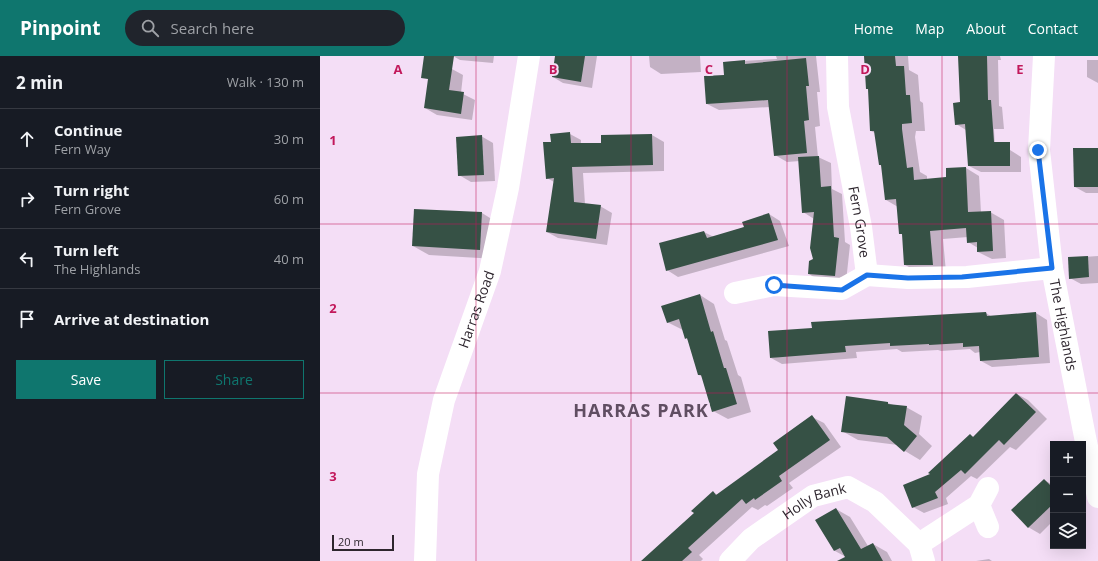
<!DOCTYPE html>
<meta charset="utf-8">
<style>
body{margin:0;font-family:"Open Sans",sans-serif;background:#20242c;color:#f1f3f6}
.controls{position:absolute;right:12px;bottom:12px;display:grid;overflow:hidden;border-radius:0px;box-shadow:0 4px 16px #0002}
.controls button{width:36px;height:36px;display:grid;place-items:center;padding:0;border:0;border-bottom:1px solid #363941;background:#171b24;color:#f1f3f6;font:20px sans-serif}
.scale{position:absolute;left:12px;bottom:10px;width:62px;box-sizing:border-box;padding-left:4px;border:2px solid #2e262e;border-top:0;font-size:11px;line-height:14px;white-space:nowrap;color:#2e262e;-webkit-text-stroke:3px #f4def6;paint-order:stroke}
.stop{position:absolute;width:12px;height:12px;margin:-9px;border:3px solid #1a73e8;border-radius:50%;background:#fff}
.stop.end{background:#1a73e8;border-color:#fff;box-shadow:0 1px 4px #0008}
.list{margin:0;padding:0;list-style:none}
h2{display:flex;justify-content:space-between;align-items:center;height:52px;margin:0;padding:0 16px;font-size:17px}
h2 small{font-size:13px;font-weight:400;color:#9ea1a6}
.list li{display:grid;grid-template-columns:26px 1fr auto;gap:12px;align-items:center;box-sizing:border-box;height:60px;padding:0 16px;border-top:1px solid #363941}
.list b{display:block;font-size:15px;white-space:nowrap}
.list p{margin:0;font-size:13px;white-space:nowrap;color:#9ea1a6}
.list em{font-size:13px;font-style:normal;color:#9ea1a6}
.actions{display:flex;gap:8px;padding:12px 16px}
.actions a{flex:1;padding:9px 0;border:1px solid #0f766e;border-radius:0px;text-align:center;font-size:14px;color:#0f766e}
.actions .main{background:#0f766e;color:#fff}
.icon{flex:none;width:22px;height:22px;fill:none;stroke:currentColor;stroke-width:2;stroke-linecap:round;stroke-linejoin:round}
.map{position:relative;flex:none;width:778px;height:505px;overflow:hidden}
header{display:flex;align-items:center;gap:24px;box-sizing:border-box;height:56px;padding:0 20px;background:#0f766e;color:#fff}
header strong{font-size:19px}
nav{display:flex;gap:22px;margin-inline-start:auto;font-size:14px}
.search{width:280px;height:36px;background:#20242c;display:flex;align-items:center;gap:10px;box-sizing:border-box;padding:0 14px;border-radius:22px;color:#9ea1a6;font-size:15px}
main{display:flex}
aside{flex:1;background:#171b24}
.map>svg:first-child{display:block}
.shadow{fill:#0003}
.building{fill:#365145}
.lines{fill:none;stroke-linecap:round;stroke-linejoin:round}
.minor{stroke:#fff;stroke-width:22}
.route{stroke:#1a73e8;stroke-width:5}
.grid{fill:none;stroke:#c2185b;stroke-width:1;stroke-opacity:0.55}
.labels{text-anchor:middle;stroke-width:4;stroke-linejoin:round;paint-order:stroke}
.street-label{font-size:14px;fill:#2e262e;stroke:#f4def6}
.district-label{font-size:18px;font-weight:bold;letter-spacing:1px;fill:#604e62;stroke:#f4def6}
.grid-label{font-size:13px;text-anchor:middle;font-weight:bold;fill:#c2185b;stroke:#f4def6;stroke-width:4;stroke-linejoin:round;paint-order:stroke}
</style>
<header>
<strong>Pinpoint</strong>
<div class="search"><svg class="icon" aria-label="search" viewBox="0 0 24 24"><circle cx="10" cy="10" r="6"/><path d="M15 15l6 6"/></svg>Search here</div>
<nav><a>Home</a><a>Map</a><a>About</a><a>Contact</a></nav>
</header>
<main>
<aside>
<h2>2 min<small>Walk · 130 m</small></h2>
<ul class="list">
<li><svg class="icon" aria-label="ahead" viewBox="0 0 24 24"><path d="M12 20V5M6 11l6-6 6 6"/></svg><div><b>Continue</b><p>Fern Way</p></div><em>30 m</em></li>
<li><svg class="icon" aria-label="right" viewBox="0 0 24 24"><path d="M7 20v-9h11M14 6l5 5-5 5"/></svg><div><b>Turn right</b><p>Fern Grove</p></div><em>60 m</em></li>
<li><svg class="icon" aria-label="left" viewBox="0 0 24 24"><path d="M17 20v-9H6M10 6l-5 5 5 5"/></svg><div><b>Turn left</b><p>The Highlands</p></div><em>40 m</em></li>
<li><svg class="icon" aria-label="arrive" viewBox="0 0 24 24"><path d="M6 21V4h12l-3 4 3 4H6"/></svg><div><b>Arrive at destination</b></div></li>
</ul>
<div class="actions"><a class="main">Save</a><a>Share</a></div>
</aside>
<div class="map">
<svg width="778" height="505" viewBox="0 0 778 505">
<rect width="100%" height="100%" fill="#f4def6"/>
<g class="shadow">
<path d="M 133,0 L 174,0 L 173,7 L 140,4 Z"/>
<path d="M 236,0 L 277,0 L 272,32 L 243,27 L 233,21 Z"/>
<path d="M 329,0 L 380,0 L 381,16 L 341,18 L 330,11 Z"/>
<path d="M 456,0 L 496,0 L 500,36 L 497,36 L 500,70 L 495,71 L 498,101 L 511,107 L 512,133 L 522,138 L 525,186 L 530,189 L 526,226 L 500,225 L 489,218 L 494,204 L 494,163 L 483,156 L 480,105 L 467,106 L 455,99 L 450,51 L 399,54 L 387,48 L 406,20 L 404,6 L 457,3 Z"/>
<path d="M 545,0 L 588,0 L 589,14 L 598,19 L 600,45 L 603,47 L 605,75 L 596,75 L 595,81 L 600,116 L 607,120 L 607,124 L 627,122 L 646,112 L 659,120 L 661,157 L 670,156 L 684,164 L 686,202 L 672,203 L 658,196 L 658,192 L 648,186 L 648,181 L 623,183 L 626,216 L 599,216 L 585,209 L 583,179 L 580,177 L 578,151 L 566,144 L 563,110 L 560,109 L 555,77 L 551,75 L 549,33 Z"/>
<path d="M 639,0 L 680,0 L 681,4 L 678,4 L 679,50 L 682,51 L 684,73 L 674,73 L 675,94 L 690,94 L 701,101 L 701,116 L 661,116 L 649,110 L 646,74 L 636,68 L 641,47 Z"/>
<path d="M 767,4 L 778,4 L 778,27 L 767,21 Z"/>
<path d="M 132,13 L 143,19 L 141,37 L 155,44 L 152,64 L 117,59 L 105,52 Z"/>
<path d="M 250,78 L 261,84 L 261,88 L 283,88 L 282,80 L 332,79 L 344,86 L 344,115 L 263,117 L 265,148 L 280,150 L 292,157 L 287,189 L 238,182 L 227,176 L 234,126 L 227,122 L 232,87 Z"/>
<path d="M 161,80 L 173,87 L 175,125 L 151,126 L 139,119 Z"/>
<path d="M 778,93 L 778,137 L 766,137 L 755,131 Z"/>
<path d="M 162,157 L 178,167 L 176,203 L 109,199 L 93,190 Z"/>
<path d="M 449,158 L 460,165 L 469,190 L 358,221 L 347,214 L 340,188 L 384,176 L 394,181 L 425,171 Z"/>
<path d="M 778,200 L 778,227 L 761,228 L 750,222 L 749,202 Z"/>
<path d="M 380,239 L 394,248 L 405,284 L 407,285 L 418,319 L 421,321 L 431,356 L 408,363 L 393,355 L 383,321 L 379,319 L 368,284 L 366,282 L 363,274 L 347,266 Z"/>
<path d="M 666,257 L 672,261 L 716,257 L 727,264 L 730,307 L 672,311 L 661,305 L 660,296 L 655,297 L 650,293 L 621,295 L 618,294 L 582,296 L 577,293 L 536,296 L 537,302 L 462,308 L 451,302 Z"/>
<path d="M 697,338 L 708,344 L 727,363 L 696,394 L 690,391 L 657,423 L 651,420 L 626,442 L 628,448 L 604,457 L 593,451 L 612,419 L 650,379 L 654,381 Z"/>
<path d="M 568,347 L 573,349 L 586,351 L 602,360 L 599,378 L 612,390 L 600,404 L 585,395 L 578,389 L 538,384 L 522,375 Z"/>
<path d="M 492,361 L 504,367 L 521,391 L 469,427 L 473,432 L 447,450 L 445,449 L 438,454 L 432,451 L 379,499 L 383,503 L 381,505 L 336,505 L 393,436 L 398,439 L 459,394 Z"/>
<path d="M 724,424 L 733,429 L 733,465 L 720,478 L 708,471 Z"/>
<path d="M 516,453 L 530,461 L 548,490 L 553,488 L 567,496 L 572,505 L 528,505 L 526,501 L 515,495 Z"/>
<path d="M 669,503 L 672,505 L 656,505 Z"/>
</g>
<g class="building">
<path d="M 104,0 L 134,0 L 129,34 L 144,36 L 141,58 L 104,52 L 108,23 L 101,22 Z"/>
<path d="M 235,0 L 265,0 L 261,26 L 232,21 Z"/>
<path d="M 544,0 L 575,0 L 576,10 L 584,10 L 586,39 L 590,39 L 592,67 L 582,68 L 582,73 L 587,112 L 593,111 L 594,124 L 626,121 L 626,112 L 646,111 L 648,156 L 671,155 L 673,195 L 657,196 L 657,186 L 647,187 L 646,172 L 610,175 L 613,209 L 584,209 L 582,178 L 579,178 L 576,143 L 565,144 L 561,109 L 559,109 L 554,75 L 550,75 L 548,33 L 546,33 Z"/>
<path d="M 638,0 L 667,0 L 668,44 L 671,44 L 674,86 L 690,86 L 690,110 L 648,110 L 645,68 L 635,69 L 633,47 L 640,46 Z"/>
<path d="M 486,2 L 489,30 L 486,30 L 489,64 L 484,65 L 487,97 L 454,100 L 448,44 L 386,48 L 384,20 L 404,19 L 403,6 L 425,4 L 425,8 Z"/>
<path d="M 250,76 L 251,87 L 281,87 L 281,79 L 332,78 L 333,109 L 252,111 L 254,146 L 281,149 L 276,183 L 226,176 L 234,122 L 226,123 L 223,86 L 231,86 L 230,78 Z"/>
<path d="M 162,79 L 164,119 L 138,120 L 136,81 Z"/>
<path d="M 753,92 L 778,92 L 778,131 L 754,131 Z"/>
<path d="M 499,100 L 501,131 L 511,130 L 514,181 L 519,182 L 515,220 L 488,218 L 489,205 L 493,203 L 490,192 L 494,156 L 482,157 L 478,101 Z"/>
<path d="M 94,153 L 162,156 L 160,194 L 92,190 Z"/>
<path d="M 449,157 L 458,184 L 346,215 L 339,187 L 384,175 L 387,182 L 424,171 L 422,166 Z"/>
<path d="M 768,200 L 769,221 L 749,223 L 748,201 Z"/>
<path d="M 380,238 L 391,276 L 393,275 L 404,312 L 406,312 L 417,348 L 392,356 L 381,319 L 378,319 L 367,282 L 365,283 L 359,263 L 347,267 L 341,250 Z"/>
<path d="M 666,256 L 667,260 L 716,256 L 719,301 L 660,305 L 659,290 L 643,291 L 643,287 L 609,289 L 609,288 L 570,290 L 570,287 L 525,290 L 526,296 L 450,302 L 448,275 L 492,272 L 491,266 Z"/>
<path d="M 696,337 L 716,356 L 684,389 L 679,384 L 645,418 L 641,414 L 615,436 L 618,442 L 592,452 L 583,429 L 610,418 L 608,417 L 650,378 L 653,381 Z"/>
<path d="M 526,340 L 568,346 L 568,348 L 587,350 L 584,369 L 597,380 L 584,396 L 567,381 L 521,376 Z"/>
<path d="M 492,359 L 510,384 L 459,420 L 462,425 L 435,444 L 434,442 L 426,448 L 422,443 L 368,492 L 372,496 L 362,505 L 321,505 L 374,457 L 371,455 L 393,435 L 396,439 L 458,394 L 453,387 Z"/>
<path d="M 724,423 L 733,432 L 733,448 L 708,472 L 691,454 Z"/>
<path d="M 516,452 L 541,493 L 553,487 L 563,505 L 517,505 L 525,501 L 520,492 L 514,495 L 495,464 Z"/>
</g>
<g class="lines">
<g class="minor">
<path id="s1" d="M 517,0 L 518,51 L 541,171 L 547,219"/>
<path id="s2" d="M 724,0 L 719,94 L 732,212 L 766,386 L 778,441"/>
<path d="M 547,219 L 588,222 L 647,221 L 732,212"/>
<path d="M 415,237 L 454,229 L 522,233 L 547,219"/>
<path d="M 659,449 L 668,471"/>
<path d="M 599,488 L 659,449 L 668,432"/>
<path id="s3" d="M 105,505 L 108,418 L 124,344 L 170,215 L 188,132 L 209,0"/>
<path id="s4" d="M 410,505 L 431,483 L 493,440 L 528,431 L 555,446 L 599,488 L 604,505"/>
</g>
</g>
<g class="lines">
<path class="route" d="M 454,229 L 522,234 L 547,219 L 588,222 L 642,221 L 732,212 L 718,94"/>
</g>
<path class="grid" d="M 156,0 L 156,505M 311,0 L 311,505M 467,0 L 467,505M 622,0 L 622,505M 0,168 L 778,168M 0,337 L 778,337"/>
<g class="labels">
<g class="street-label">
<text dy="5" stroke="none"><textPath href="#s1" startOffset="168">Fern Grove</textPath></text>
<text dy="5" stroke="none"><textPath href="#s3" startOffset="259">Harras Road</textPath></text>
<text dy="5" stroke="none"><textPath href="#s2" startOffset="271">The Highlands</textPath></text>
<text dy="5" stroke="none"><textPath href="#s4" startOffset="105">Holly Bank</textPath></text>
</g>
<g class="district-label">
<text x="321" y="361">HARRAS PARK</text>
</g>
</g>
<g class="grid-label">
<text x="78" y="18">A</text>
<text x="233" y="18">B</text>
<text x="389" y="18">C</text>
<text x="545" y="18">D</text>
<text x="700" y="18">E</text>
<text x="13" y="89">1</text>
<text x="13" y="257">2</text>
<text x="13" y="425">3</text>
</g>
</svg>
<div class="controls">
<button>+</button>
<button>−</button>
<button><svg class="icon" aria-label="layers" viewBox="0 0 24 24"><path d="M12 4l9 5-9 5-9-5zM3 14l9 5 9-5"/></svg></button>
</div>
<div class="scale">20 m</div>
<div class="stop" style="left:454px;top:229px"></div>
<div class="stop end" style="left:718px;top:94px"></div>
</div>
</main>
